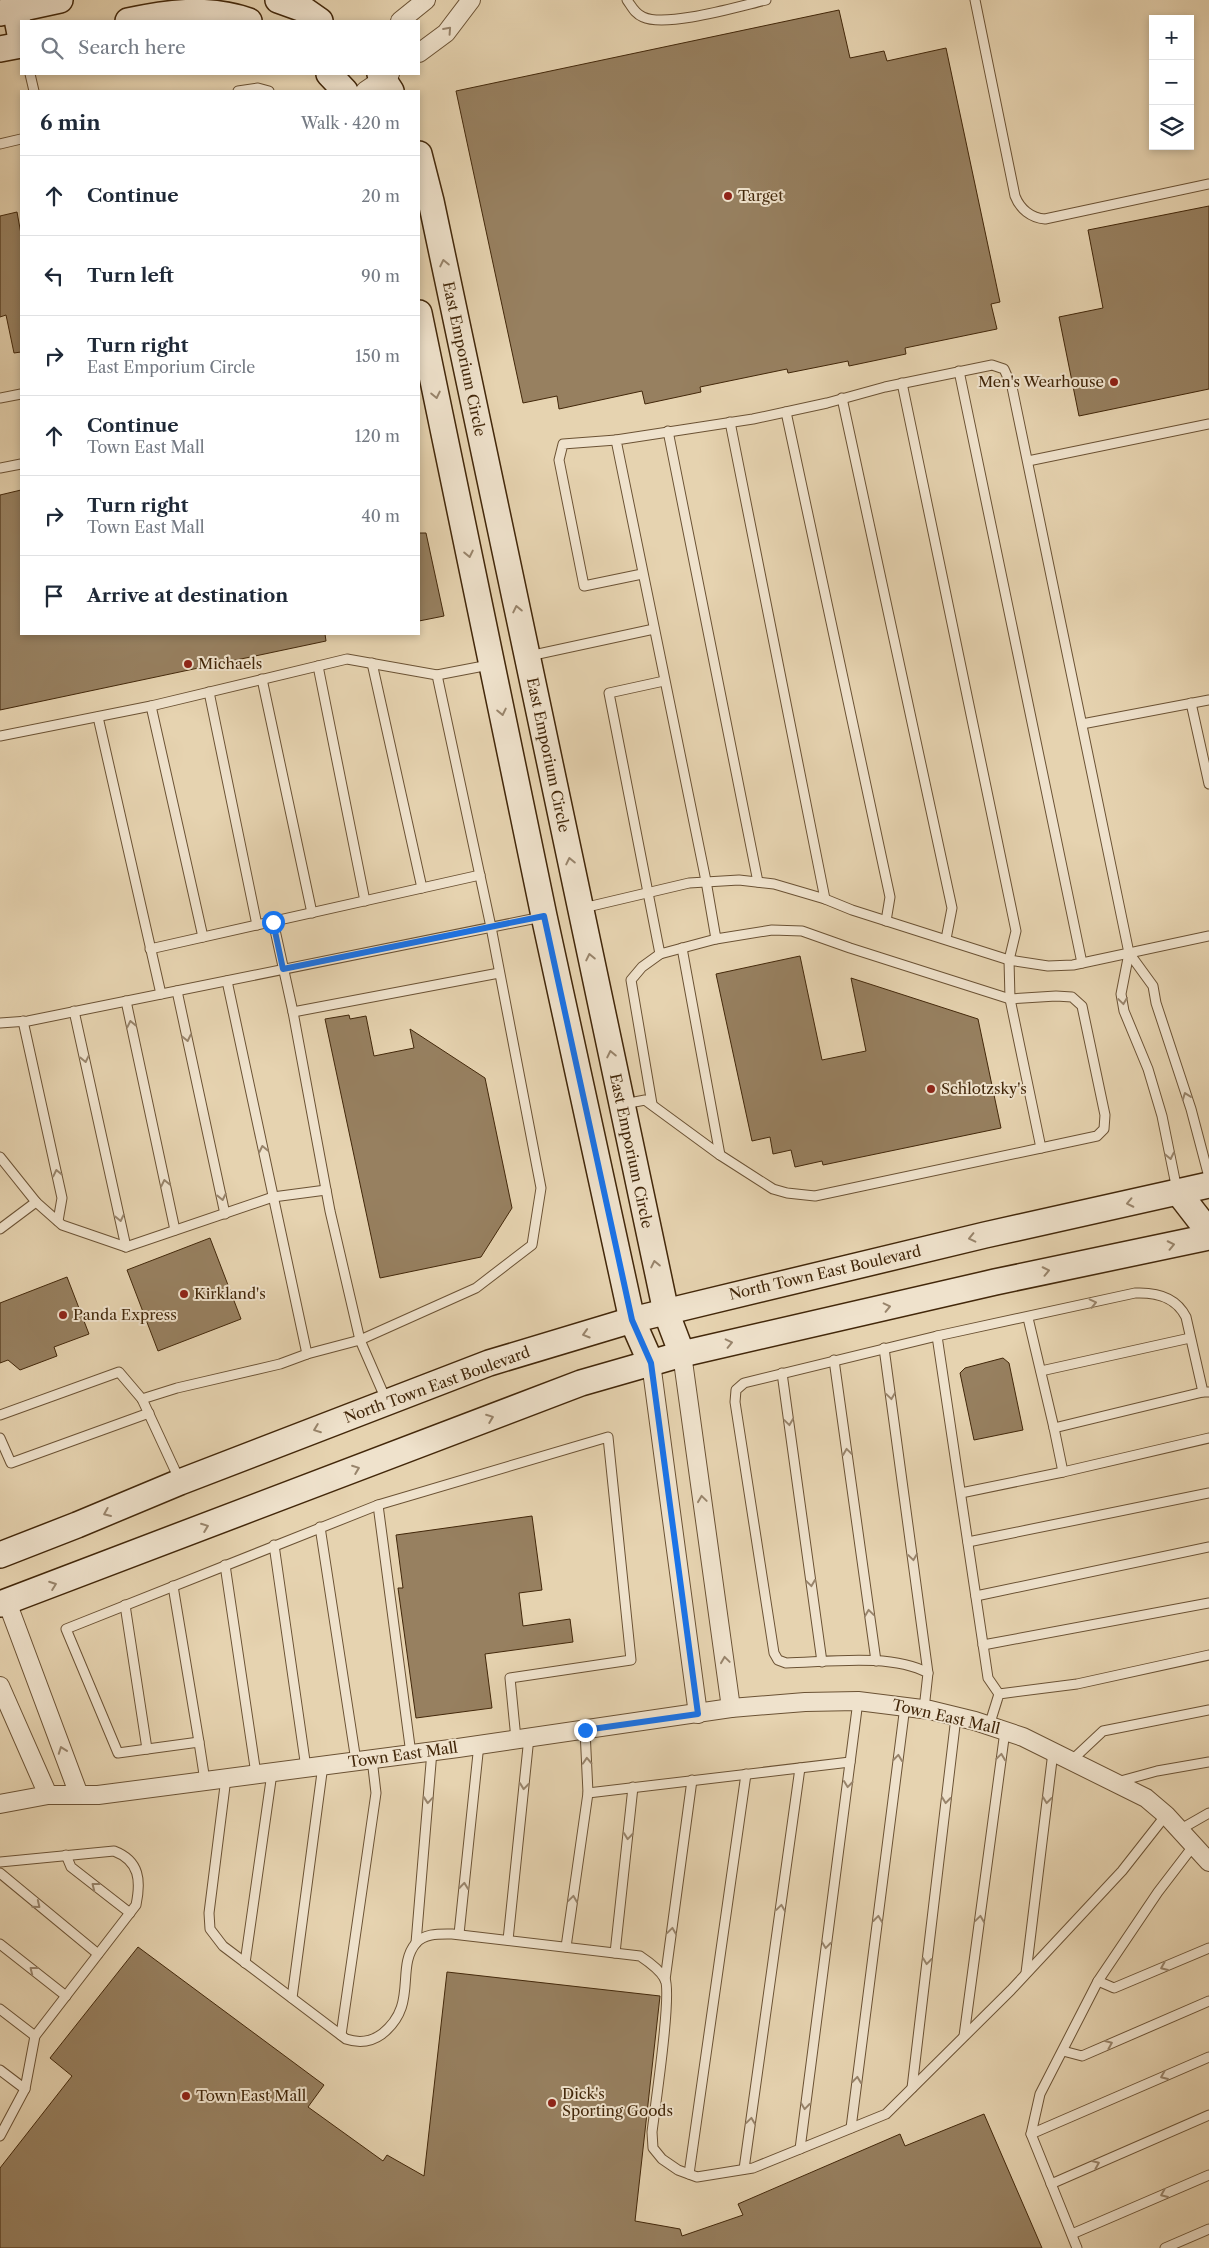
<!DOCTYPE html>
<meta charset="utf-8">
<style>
body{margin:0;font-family:"Libre Caslon Text",serif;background:#f6f6f7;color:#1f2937}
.controls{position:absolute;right:15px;top:15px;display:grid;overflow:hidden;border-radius:0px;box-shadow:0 2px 8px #0003}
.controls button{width:45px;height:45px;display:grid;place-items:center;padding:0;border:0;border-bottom:1px solid #e0e1e3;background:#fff;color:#1f2937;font:25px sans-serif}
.stop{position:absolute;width:15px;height:15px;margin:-11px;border:4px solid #1a73e8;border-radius:50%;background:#fff}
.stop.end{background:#1a73e8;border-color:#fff;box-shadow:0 1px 5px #0008}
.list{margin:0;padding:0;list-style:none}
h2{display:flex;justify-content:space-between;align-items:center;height:65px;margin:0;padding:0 20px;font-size:21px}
h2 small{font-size:16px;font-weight:400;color:#747a83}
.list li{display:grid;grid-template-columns:32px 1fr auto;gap:15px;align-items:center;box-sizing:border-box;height:80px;padding:0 20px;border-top:1px solid #e0e1e3}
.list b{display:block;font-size:19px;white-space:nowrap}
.list p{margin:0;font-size:16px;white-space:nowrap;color:#747a83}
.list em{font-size:16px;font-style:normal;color:#747a83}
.icon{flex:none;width:28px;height:28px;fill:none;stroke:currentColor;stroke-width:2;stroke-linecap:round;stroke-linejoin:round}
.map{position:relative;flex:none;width:1209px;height:2248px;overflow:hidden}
.search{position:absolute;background:#fff;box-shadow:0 2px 8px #0003;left:20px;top:20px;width:400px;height:55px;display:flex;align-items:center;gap:12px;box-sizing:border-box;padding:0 18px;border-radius:0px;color:#747a83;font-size:19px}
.panel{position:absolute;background:#fff;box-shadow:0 2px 8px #0003;left:20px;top:90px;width:400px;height:545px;border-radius:0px}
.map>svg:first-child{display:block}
.building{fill:#978060;stroke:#42270a}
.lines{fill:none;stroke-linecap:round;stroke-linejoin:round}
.lane-casing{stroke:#6b5234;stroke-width:11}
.street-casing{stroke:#6b5234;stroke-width:20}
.secondary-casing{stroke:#42270a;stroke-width:28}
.lane{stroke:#efe2cc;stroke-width:9}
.street{stroke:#efe2cc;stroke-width:18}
.secondary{stroke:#efe2cc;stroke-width:25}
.oneway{stroke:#98846b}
.route{stroke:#1a73e8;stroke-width:6}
.poi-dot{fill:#8f2418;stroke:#efe2cc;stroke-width:2}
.labels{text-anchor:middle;stroke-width:4;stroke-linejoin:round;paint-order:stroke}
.poi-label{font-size:15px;fill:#42270a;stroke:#efe2cc;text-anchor:start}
.street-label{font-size:15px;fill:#42270a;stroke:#efe2cc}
</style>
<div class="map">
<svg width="1209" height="2248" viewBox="0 0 1209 2248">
<rect width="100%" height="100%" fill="#e6d3b0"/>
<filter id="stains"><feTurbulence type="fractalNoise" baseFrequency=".004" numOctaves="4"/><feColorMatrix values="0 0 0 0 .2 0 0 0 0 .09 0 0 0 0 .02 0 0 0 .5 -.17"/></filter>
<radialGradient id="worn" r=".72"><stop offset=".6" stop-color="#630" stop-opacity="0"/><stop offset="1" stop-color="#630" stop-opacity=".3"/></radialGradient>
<g class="building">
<path d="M 839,10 L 850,58 L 884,51 L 887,61 L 946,48 L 1000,302 L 991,304 L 997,329 L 905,348 L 906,354 L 849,366 L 848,361 L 788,373 L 787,369 L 700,387 L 701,392 L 645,404 L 642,391 L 559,409 L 557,396 L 523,403 L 456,91 Z"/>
<path d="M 1209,206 L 1209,389 L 1079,416 L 1059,317 L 1103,308 L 1088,230 Z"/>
<path d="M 17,212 L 21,234 L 21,352 L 14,353 L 6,315 L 0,317 L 0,216 Z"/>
<path d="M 21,490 L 21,634 L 325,634 L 326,641 L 0,710 L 0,495 Z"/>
<path d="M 419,533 L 426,533 L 444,616 L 419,621 Z"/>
<path d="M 800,956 L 822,1060 L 866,1051 L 851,978 L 978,1019 L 1001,1128 L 823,1165 L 822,1161 L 795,1167 L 791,1150 L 773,1154 L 770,1137 L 752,1141 L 716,974 Z"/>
<path d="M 349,1015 L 350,1019 L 366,1016 L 374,1056 L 414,1048 L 410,1029 L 485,1078 L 512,1208 L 481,1257 L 380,1278 L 325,1019 Z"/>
<path d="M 210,1238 L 241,1319 L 158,1351 L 127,1270 Z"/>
<path d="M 67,1277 L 89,1334 L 54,1347 L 57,1356 L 20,1370 L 8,1360 L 0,1363 L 0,1303 Z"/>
<path d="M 1003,1358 L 1009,1363 L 1023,1430 L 974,1440 L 960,1373 L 965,1368 Z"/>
<path d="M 532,1516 L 542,1590 L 519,1593 L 523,1626 L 570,1619 L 573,1642 L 485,1654 L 492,1708 L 416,1718 L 398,1588 L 403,1588 L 396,1535 Z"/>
<path d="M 138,1947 L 324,2085 L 308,2107 L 383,2161 L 387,2155 L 424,2176 L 447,1972 L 660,1996 L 635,2221 L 680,2229 L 682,2236 L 743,2215 L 738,2204 L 900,2134 L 905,2146 L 984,2114 L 1042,2248 L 0,2248 L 0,2168 L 72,2076 L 50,2058 Z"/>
</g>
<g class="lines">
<g class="lane-casing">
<g id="lane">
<path d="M 627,0 C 632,7 635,14 643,17 C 666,28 740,6 766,0"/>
<path d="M 975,0 L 1015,196 C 1020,209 1031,218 1045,219 L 1209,184"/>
<path d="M 30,74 L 34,91"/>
<path d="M 238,91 L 258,88 L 269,91"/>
<path d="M 0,144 L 21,139"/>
<path d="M 959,371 L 1082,963"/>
<path d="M 0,398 L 21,394"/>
<path d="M 842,398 L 952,908 L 946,939"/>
<path d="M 786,412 L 890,897 L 886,921"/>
<path d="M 730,422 L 825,899"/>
<path d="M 668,431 L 758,882"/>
<path d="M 616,440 L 563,444 L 559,460 L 584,586 L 642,574"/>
<path d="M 1028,461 L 1209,424"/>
<path d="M 0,468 L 21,464"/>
<path d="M 529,656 L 654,629"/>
<path d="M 372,663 L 422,888"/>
<path d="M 318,666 L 365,901"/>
<path d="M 437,675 L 489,665"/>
<path d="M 262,679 L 312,913"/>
<path d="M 664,681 L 609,693 L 660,954 L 716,939"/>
<path d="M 209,692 L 257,925"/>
<path d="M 1191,703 L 1209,784"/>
<path d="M 151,706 L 203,937"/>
<path d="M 98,717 L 161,994"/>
<path d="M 1082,724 L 1209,700"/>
<path d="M 0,736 L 151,706 L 347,659 L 437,675 L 491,927 L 541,1188 L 532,1245 L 476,1288 L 360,1340 L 307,1354 L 280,1364 L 177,1388 L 142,1399"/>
<path d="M 583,908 L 689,883 L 739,880 L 774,884 L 825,899 L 852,910 L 1009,960 L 1048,966 L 1073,965 L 1209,936"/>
<path d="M 273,921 L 293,1012 L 330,1211 L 360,1340 L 387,1402"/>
<path d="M 682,948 L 720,1155"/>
<path d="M 150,949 L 480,875"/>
<path d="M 1129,953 L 1153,986 L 1156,1003 L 1191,1109 L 1209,1177"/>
<path d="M 227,981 L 307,1354"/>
<path d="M 177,991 L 225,1214"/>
<path d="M 126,1001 L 175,1230"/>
<path d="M 74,1011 L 126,1247"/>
<path d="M 293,1012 L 499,973"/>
<path d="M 23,1021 L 62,1198 L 58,1221"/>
<path d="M 0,1023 L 28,1021 L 542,917"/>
<path d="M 624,1104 L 645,1100 L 720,1155 L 773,1189 L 787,1193 L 815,1196 L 1041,1148 L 1010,999 L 1009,960 L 1016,931 L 902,383"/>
<path d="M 652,1104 L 631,980 L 642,967 L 660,954"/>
<path d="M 1041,1148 L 1097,1136 L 1104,1129 L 1105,1115 L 1082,1006 L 1072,997 L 1056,996 L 1010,999 L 850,948 L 802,931 L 772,930 L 716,939 L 706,881 L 616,440 L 753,419 L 827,403 L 885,387 L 992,365 L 1004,369 L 1012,387 L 1129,953 L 1121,994 L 1124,1011 L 1148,1069 L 1162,1116 L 1177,1190"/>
<path d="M 0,1157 L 36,1202 L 0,1229"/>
<path d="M 36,1202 L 62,1225 L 126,1247 L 273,1197 L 326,1190"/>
<path d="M 1028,1318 L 1054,1428 L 1203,1392"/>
<path d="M 937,1336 L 1135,1293 C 1157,1292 1176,1297 1186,1317 L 1203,1392 L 1209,1392"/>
<path d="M 884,1348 L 928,1673"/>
<path d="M 834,1360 L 876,1661"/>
<path d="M 1041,1371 L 1190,1338"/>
<path d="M 782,1373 L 822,1662"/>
<path d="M 0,1415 L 119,1372 L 142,1399 L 180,1481"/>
<path d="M 1054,1428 L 1063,1472 L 1209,1438"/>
<path d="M 0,1438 L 11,1463 L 149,1413"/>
<path d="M 961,1493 L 1063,1472"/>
<path d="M 320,1527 L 356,1761"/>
<path d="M 968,1542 L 1209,1493"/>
<path d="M 274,1545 L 306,1768"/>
<path d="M 225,1565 L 256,1774"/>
<path d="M 173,1586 L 199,1742"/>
<path d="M 976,1596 L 1209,1547"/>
<path d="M 125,1605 L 147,1749"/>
<path d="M 983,1645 L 1209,1603"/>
<path d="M 924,1709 L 928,1673 C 891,1653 828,1662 786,1663 L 778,1660 L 774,1653 L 735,1402 L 736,1390 L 744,1383 L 937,1336 L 988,1678 L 999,1694"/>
<path d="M 989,1726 L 999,1694 L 1077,1684 L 1209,1655"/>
<path d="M 411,1754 L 378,1505 L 608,1437 L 631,1660 L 510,1678 L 516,1739"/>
<path d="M 1071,1761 L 1103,1731 L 1209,1710"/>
<path d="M 226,1778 L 209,1913 L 210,1929 L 223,1946 L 346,2039 C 358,2043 371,2042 382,2034 C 419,2005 395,1968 416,1943 C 425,1933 439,1934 452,1934 L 640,1956 C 649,1962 660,1970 665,1979 C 672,1994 655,2108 652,2132 L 653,2148 L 662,2159 L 678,2170 L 697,2177 L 753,2168 L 886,2114 L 1011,1990 L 1122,1871 L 1166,1815"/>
<path d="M 205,1781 L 199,1742 L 118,1753 L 66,1629 L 378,1505"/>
<path d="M 1117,1782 L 1157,1771 L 1209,1762"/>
<path d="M 588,1793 L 850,1762"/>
<path d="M 1181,1829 L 1209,1813"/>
<path d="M 66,1855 L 71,1867 L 130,1913"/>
<path d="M 0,1862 L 114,1851 C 140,1861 141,1881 136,1905 L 35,2036 L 25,2089 L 0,2136"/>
<path d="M 0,1873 L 98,1954"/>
<path d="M 459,1934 L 479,1744"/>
<path d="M 508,1940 L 529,1737"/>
<path d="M 416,1943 L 432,1751"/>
<path d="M 0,1944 L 66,1996"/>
<path d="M 566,1947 L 588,1793 L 585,1730"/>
<path d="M 615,1953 L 633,1787"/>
<path d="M 245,1963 L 272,1773"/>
<path d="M 1026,1973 L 1053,1752"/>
<path d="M 665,1980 L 692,1780"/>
<path d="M 1098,1981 L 1114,1988 L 1209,1948"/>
<path d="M 292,1998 L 323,1765"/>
<path d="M 0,2009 L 35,2036"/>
<path d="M 341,2035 L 376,1793 L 372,1759"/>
<path d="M 964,2036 L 1005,1731"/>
<path d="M 1063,2051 L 1082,2056 L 1209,2001"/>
<path d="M 0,2070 L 25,2089"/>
<path d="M 912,2088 L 956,1717"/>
<path d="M 851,2128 L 905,1706"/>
<path d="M 1031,2134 L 1209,2057"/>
<path d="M 800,2149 L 858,1701"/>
<path d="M 744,2169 L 800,1768"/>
<path d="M 689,2174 L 746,1774"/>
<path d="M 1051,2184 L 1209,2115"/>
<path d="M 1072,2234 L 1209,2175"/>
<path d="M 1077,2248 L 1031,2134 L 1040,2094 L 1098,1981 L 1158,1892 L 1194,1845"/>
<path d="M 1165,2248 L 1209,2229"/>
</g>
</g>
<g class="street-casing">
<g id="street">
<path d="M 400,21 L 426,0"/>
<path d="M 419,53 L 446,33 L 471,0"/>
<path d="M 365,91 L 390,74"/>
<path d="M 682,1354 L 731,1708"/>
<path d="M 651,1363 L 698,1714"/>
<path d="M 7,1602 L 79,1795"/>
<path d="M 0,1686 L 48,1795"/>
<path d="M 0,1804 L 48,1795 L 98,1795 L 458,1748 L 731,1708 L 805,1702 L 858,1701 L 930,1710 L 975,1721 L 1023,1737 L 1146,1798 L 1166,1815 L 1209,1862"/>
</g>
</g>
<g class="secondary-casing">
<g id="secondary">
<path d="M 278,0 L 303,9 L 320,21"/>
<path d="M 15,9 L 21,39"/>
<path d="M 0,13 L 60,0"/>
<path d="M 128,21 C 169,12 209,7 249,21"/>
<path d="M 0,49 L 21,45"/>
<path d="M 329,74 L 345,91"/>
<path d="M 380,74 L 391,91"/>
<path d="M 419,154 L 431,201 L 666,1312 L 682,1354"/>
<path d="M 419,313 L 544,916 L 632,1320 L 651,1363"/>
<path d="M 1178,1192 L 1209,1232"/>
<path d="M 0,1555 L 77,1525 L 180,1482 L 489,1363 L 632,1320 L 985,1235 L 1209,1185"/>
<path d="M 0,1604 L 581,1383 L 682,1354 L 995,1282 L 1209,1237"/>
</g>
</g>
<use href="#lane" class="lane"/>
<use href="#street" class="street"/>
<use href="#secondary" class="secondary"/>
</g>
<defs><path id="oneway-chevron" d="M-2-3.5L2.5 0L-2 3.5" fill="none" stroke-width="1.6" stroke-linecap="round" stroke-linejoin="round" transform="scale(1.25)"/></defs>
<g class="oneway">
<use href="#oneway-chevron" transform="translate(448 30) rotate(-48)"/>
<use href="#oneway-chevron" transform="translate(444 263) rotate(-102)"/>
<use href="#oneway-chevron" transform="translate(436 395) rotate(78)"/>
<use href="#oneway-chevron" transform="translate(469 554) rotate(78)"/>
<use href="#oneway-chevron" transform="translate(517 609) rotate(-102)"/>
<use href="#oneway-chevron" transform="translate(502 712) rotate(78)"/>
<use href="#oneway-chevron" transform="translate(570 861) rotate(-102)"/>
<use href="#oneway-chevron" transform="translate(590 957) rotate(-102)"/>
<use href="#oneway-chevron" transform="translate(1123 1001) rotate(82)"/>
<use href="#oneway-chevron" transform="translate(131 1024) rotate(-102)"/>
<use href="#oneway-chevron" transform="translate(187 1038) rotate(78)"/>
<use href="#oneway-chevron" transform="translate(611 1054) rotate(-102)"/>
<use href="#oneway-chevron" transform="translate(85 1059) rotate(78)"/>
<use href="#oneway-chevron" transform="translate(1186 1096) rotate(-110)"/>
<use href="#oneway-chevron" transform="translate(263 1149) rotate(-102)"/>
<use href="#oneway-chevron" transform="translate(1170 1156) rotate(78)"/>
<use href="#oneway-chevron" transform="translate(57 1173) rotate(-102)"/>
<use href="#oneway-chevron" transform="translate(165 1183) rotate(-102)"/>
<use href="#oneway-chevron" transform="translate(222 1197) rotate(78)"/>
<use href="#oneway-chevron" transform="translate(1130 1203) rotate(168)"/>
<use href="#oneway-chevron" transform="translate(120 1218) rotate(78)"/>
<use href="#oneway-chevron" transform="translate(972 1238) rotate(167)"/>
<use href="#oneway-chevron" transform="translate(1171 1245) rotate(-12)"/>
<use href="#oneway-chevron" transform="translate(655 1264) rotate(-102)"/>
<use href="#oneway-chevron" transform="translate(1046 1271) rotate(-12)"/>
<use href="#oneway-chevron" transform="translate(1093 1303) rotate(-13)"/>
<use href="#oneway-chevron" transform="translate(887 1307) rotate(-13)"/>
<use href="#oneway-chevron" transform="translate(586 1334) rotate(163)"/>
<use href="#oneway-chevron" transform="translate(729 1343) rotate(-13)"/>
<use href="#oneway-chevron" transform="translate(891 1396) rotate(82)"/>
<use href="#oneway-chevron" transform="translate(490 1418) rotate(-21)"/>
<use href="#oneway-chevron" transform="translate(789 1422) rotate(82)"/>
<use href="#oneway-chevron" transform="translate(317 1429) rotate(159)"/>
<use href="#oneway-chevron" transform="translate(847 1452) rotate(-98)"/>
<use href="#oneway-chevron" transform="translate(356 1469) rotate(-21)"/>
<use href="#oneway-chevron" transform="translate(702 1499) rotate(-98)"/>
<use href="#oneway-chevron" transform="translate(107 1513) rotate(157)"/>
<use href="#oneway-chevron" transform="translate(205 1527) rotate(-21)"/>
<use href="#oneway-chevron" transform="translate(913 1557) rotate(82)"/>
<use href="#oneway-chevron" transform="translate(811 1583) rotate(82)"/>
<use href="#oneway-chevron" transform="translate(53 1585) rotate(-20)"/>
<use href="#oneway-chevron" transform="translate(869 1613) rotate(-98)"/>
<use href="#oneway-chevron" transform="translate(725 1660) rotate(-98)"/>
<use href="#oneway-chevron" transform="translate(62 1750) rotate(-110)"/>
<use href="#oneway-chevron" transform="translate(1001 1757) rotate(-82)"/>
<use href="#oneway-chevron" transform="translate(898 1758) rotate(-83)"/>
<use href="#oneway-chevron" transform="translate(587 1761) rotate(-93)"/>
<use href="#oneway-chevron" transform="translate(848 1784) rotate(97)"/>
<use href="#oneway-chevron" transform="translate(524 1786) rotate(96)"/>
<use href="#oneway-chevron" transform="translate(428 1800) rotate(95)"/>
<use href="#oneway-chevron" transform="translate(946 1800) rotate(97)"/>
<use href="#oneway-chevron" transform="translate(1047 1800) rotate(97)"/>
<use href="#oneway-chevron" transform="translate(628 1836) rotate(96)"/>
<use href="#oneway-chevron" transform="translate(95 1886) rotate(-142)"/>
<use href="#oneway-chevron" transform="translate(464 1886) rotate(-84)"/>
<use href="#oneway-chevron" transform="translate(573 1899) rotate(-82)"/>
<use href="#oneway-chevron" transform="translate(37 1905) rotate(39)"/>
<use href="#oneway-chevron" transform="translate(781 1908) rotate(-82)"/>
<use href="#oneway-chevron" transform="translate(878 1919) rotate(-83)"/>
<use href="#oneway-chevron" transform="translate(980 1919) rotate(-82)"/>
<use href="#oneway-chevron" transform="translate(672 1931) rotate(-82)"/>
<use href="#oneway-chevron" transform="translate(826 1945) rotate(97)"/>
<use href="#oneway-chevron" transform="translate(927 1961) rotate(97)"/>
<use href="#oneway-chevron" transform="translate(1164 1967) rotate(157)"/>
<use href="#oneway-chevron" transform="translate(33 1970) rotate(-142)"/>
<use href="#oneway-chevron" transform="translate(1109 2044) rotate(-23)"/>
<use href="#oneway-chevron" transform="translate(1164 2076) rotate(157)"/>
<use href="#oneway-chevron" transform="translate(857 2080) rotate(-83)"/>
<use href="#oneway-chevron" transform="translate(805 2106) rotate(97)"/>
<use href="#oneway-chevron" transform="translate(751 2121) rotate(-82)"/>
<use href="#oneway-chevron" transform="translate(1096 2164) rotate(-23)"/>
<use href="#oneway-chevron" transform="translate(1164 2194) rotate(157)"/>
</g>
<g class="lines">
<path class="route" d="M 273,922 L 283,969 L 544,916 L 632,1320 L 651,1363 L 698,1714 L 585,1730"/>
</g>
<g class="poi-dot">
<circle cx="728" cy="196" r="5"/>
<circle cx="1114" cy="382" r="5"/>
<circle cx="188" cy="664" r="5"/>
<circle cx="931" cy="1089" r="5"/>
<circle cx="184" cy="1294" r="5"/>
<circle cx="63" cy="1315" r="5"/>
<circle cx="186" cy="2096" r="5"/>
<circle cx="552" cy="2103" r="5"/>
</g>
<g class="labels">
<g class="poi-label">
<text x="738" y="201">Target</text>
<text x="1104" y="387" text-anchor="end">Men's Wearhouse</text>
<text x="198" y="669">Michaels</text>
<text x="941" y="1094">Schlotzsky's</text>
<text x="194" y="1299">Kirkland's</text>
<text x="73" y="1320">Panda Express</text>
<text x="562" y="2099">Dick's<tspan x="562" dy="17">Sporting Goods</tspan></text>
<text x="196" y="2101">Town East Mall</text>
</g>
<g class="street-label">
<text transform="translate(464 359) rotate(78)" y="5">East Emporium Circle</text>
<text transform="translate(548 755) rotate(78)" y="5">East Emporium Circle</text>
<text transform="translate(631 1151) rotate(78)" y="5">East Emporium Circle</text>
<text transform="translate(825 1273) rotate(-13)" y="5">North Town East Boulevard</text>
<text transform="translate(437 1385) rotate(-20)" y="5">North Town East Boulevard</text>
<text transform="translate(946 1717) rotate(13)" y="5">Town East Mall</text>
<text transform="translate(403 1755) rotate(-8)" y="5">Town East Mall</text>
</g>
</g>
<rect width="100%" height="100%" filter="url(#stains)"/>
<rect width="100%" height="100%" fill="url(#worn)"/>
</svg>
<div class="controls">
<button>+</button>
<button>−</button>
<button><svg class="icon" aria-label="layers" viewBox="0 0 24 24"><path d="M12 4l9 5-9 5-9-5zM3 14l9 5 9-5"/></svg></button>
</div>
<div class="stop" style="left:273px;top:922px"></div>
<div class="stop end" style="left:585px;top:1730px"></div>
<div class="search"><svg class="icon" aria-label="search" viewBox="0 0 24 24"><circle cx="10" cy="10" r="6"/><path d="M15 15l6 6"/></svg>Search here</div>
<section class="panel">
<h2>6 min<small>Walk · 420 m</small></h2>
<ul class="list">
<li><svg class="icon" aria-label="ahead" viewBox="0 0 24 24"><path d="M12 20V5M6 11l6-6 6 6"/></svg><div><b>Continue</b></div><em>20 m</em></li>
<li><svg class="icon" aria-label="left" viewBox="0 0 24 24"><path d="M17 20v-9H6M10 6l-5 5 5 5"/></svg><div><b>Turn left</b></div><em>90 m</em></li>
<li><svg class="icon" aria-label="right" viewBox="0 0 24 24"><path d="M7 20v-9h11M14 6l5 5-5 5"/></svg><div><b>Turn right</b><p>East Emporium Circle</p></div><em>150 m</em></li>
<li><svg class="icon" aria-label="ahead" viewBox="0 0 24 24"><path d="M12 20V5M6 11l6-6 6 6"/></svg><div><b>Continue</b><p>Town East Mall</p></div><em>120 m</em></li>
<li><svg class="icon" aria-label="right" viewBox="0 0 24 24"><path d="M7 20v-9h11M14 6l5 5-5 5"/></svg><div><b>Turn right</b><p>Town East Mall</p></div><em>40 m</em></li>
<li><svg class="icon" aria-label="arrive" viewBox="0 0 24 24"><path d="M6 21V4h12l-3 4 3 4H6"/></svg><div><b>Arrive at destination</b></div></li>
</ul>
</section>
</div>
